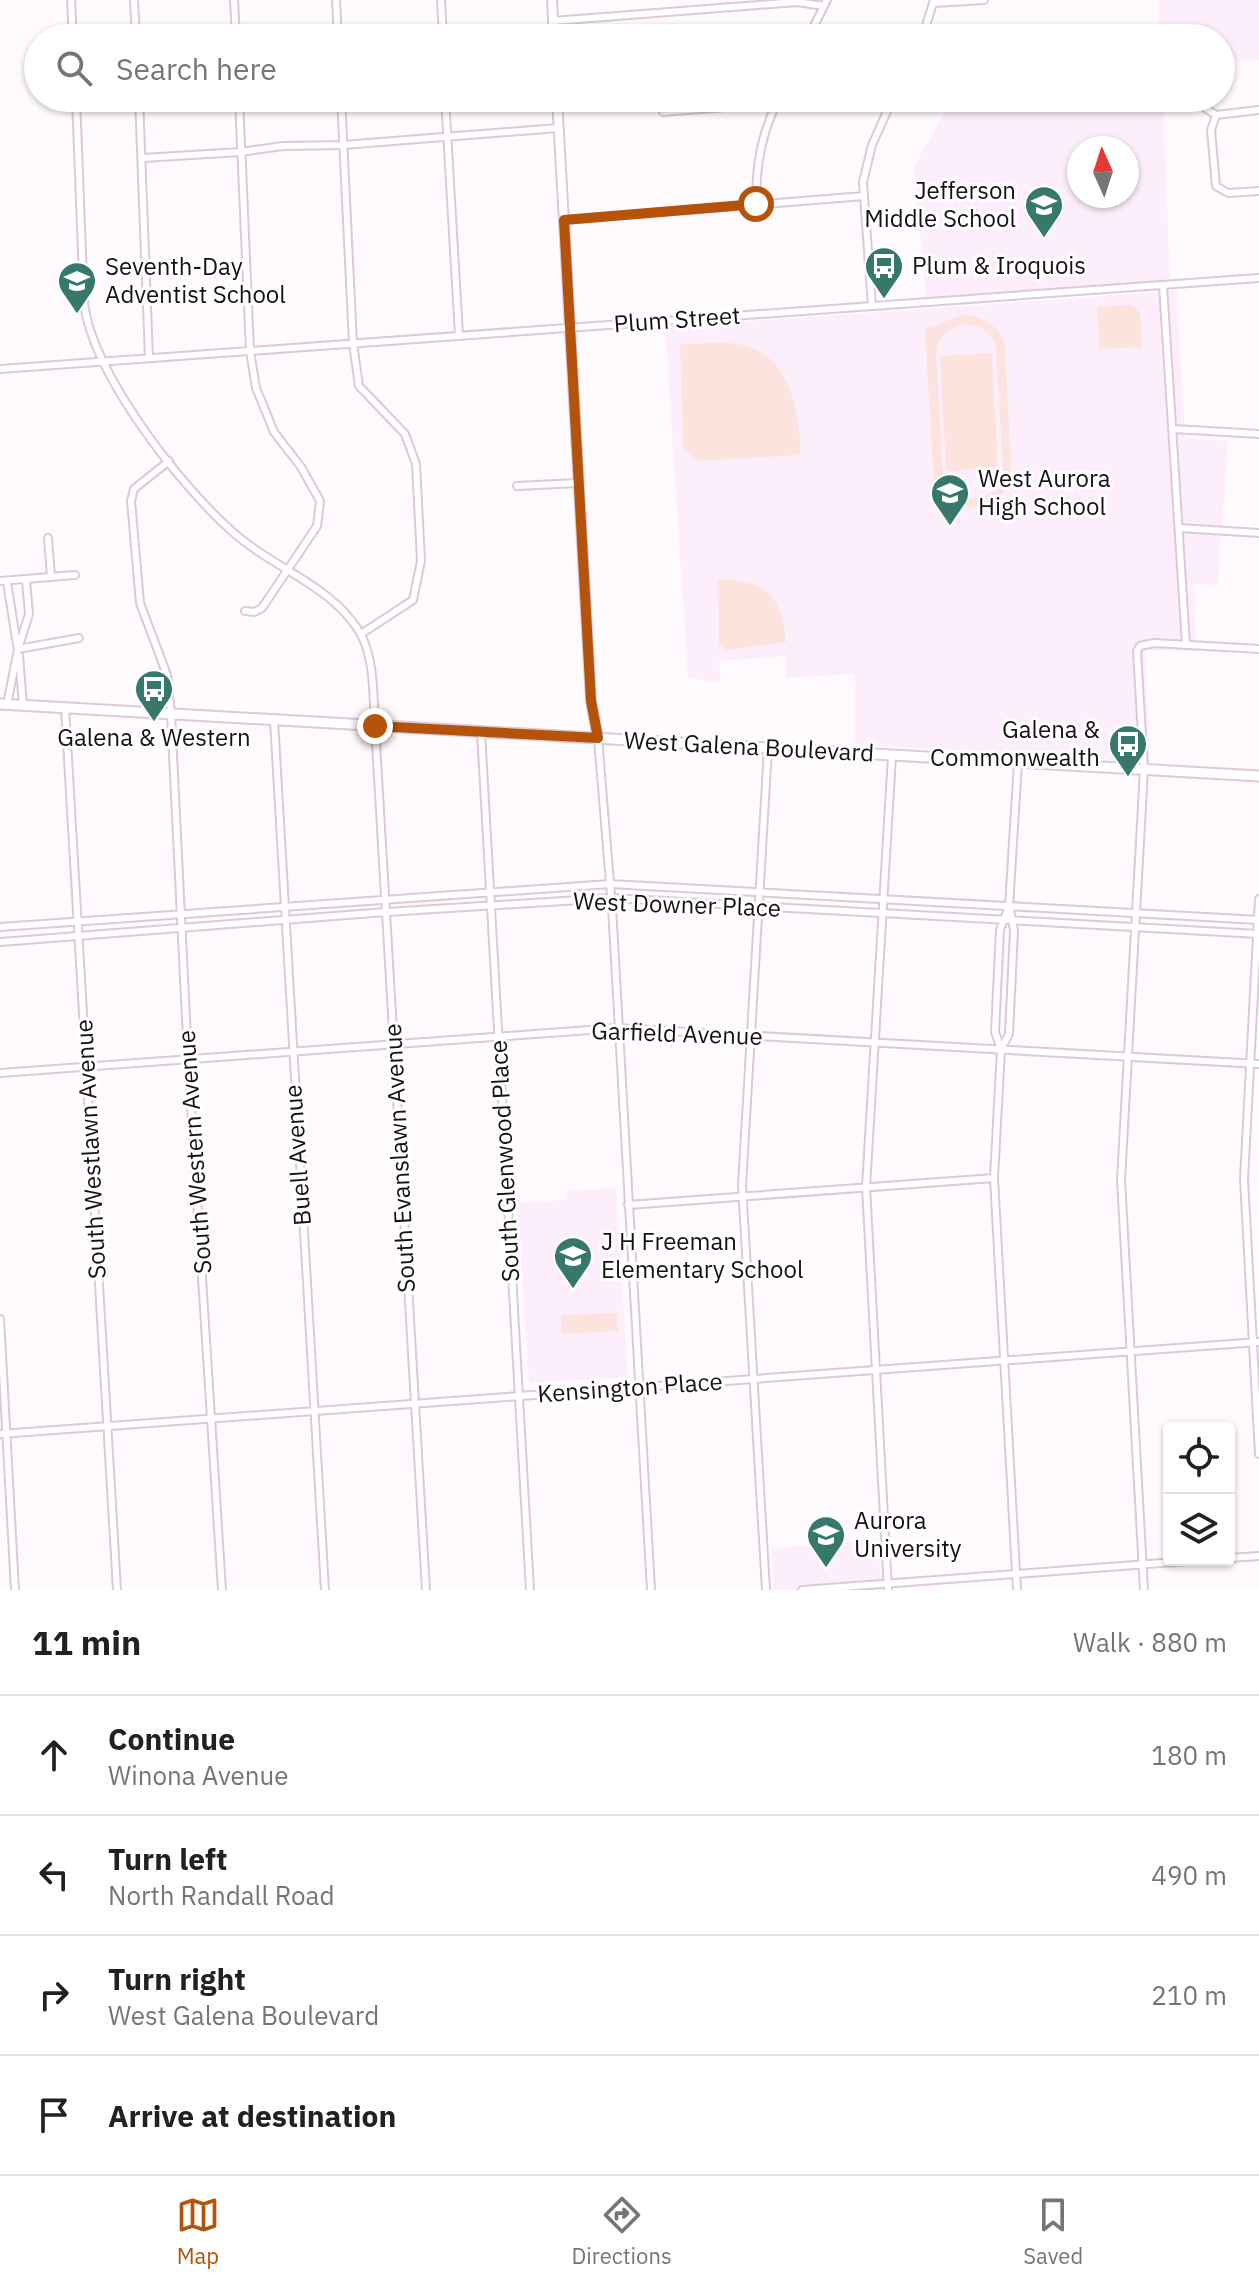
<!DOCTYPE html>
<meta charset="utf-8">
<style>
body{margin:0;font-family:"IBM Plex Sans",sans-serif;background:#f6f6f6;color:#202124}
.controls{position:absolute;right:24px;bottom:24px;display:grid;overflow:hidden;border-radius:8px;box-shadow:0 2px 6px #0004}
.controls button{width:72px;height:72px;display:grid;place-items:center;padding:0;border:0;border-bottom:2px solid #e0e0e0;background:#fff;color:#202124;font:40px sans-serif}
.compass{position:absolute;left:1067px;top:136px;width:72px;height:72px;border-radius:50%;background:#fff;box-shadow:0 2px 6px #0004;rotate:357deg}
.stop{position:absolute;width:24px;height:24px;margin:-18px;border:6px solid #b45309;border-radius:50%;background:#fff}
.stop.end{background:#b45309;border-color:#fff;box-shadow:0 2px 8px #0008}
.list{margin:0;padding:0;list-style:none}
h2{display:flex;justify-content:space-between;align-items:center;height:104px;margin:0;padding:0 32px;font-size:34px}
h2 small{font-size:26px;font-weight:400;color:#757577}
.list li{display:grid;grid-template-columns:52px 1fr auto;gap:24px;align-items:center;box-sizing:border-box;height:120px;padding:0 32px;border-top:2px solid #e0e0e0}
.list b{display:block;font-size:30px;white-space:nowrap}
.list p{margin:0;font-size:26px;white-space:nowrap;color:#757577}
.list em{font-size:26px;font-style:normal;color:#757577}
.icon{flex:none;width:44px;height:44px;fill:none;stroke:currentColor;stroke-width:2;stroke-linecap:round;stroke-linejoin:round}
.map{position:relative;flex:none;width:1259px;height:1590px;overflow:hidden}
.search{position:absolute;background:#fff;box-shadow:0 2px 6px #0004;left:24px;right:24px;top:24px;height:88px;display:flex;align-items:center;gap:20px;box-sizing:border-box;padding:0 28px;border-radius:44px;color:#757577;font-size:30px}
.sheet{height:584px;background:#fff}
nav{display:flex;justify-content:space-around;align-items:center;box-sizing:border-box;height:112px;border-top:2px solid #e0e0e0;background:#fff;font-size:22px;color:#757577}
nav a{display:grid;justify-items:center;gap:4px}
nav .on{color:#b45309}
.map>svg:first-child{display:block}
.built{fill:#fdeefb;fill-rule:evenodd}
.green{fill:#fde3de;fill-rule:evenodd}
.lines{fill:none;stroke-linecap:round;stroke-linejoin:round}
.street-casing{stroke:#dccad9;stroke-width:10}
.secondary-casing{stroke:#dccad9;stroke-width:12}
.primary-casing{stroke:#dccad9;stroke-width:13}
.street{stroke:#fff;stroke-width:6}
.secondary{stroke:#fff;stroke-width:8}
.primary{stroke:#fff;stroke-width:9}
.route{stroke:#b45309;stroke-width:10}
.labels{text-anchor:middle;stroke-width:6;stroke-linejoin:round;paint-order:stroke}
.poi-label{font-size:24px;fill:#171116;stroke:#fff;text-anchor:start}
.street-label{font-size:24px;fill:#171116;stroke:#fff}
</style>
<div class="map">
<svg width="1259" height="1590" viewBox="0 0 1259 1590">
<rect width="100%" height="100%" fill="#fefafd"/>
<g class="built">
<path d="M 1158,0 L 1259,0 L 1259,60 L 1221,62 L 1221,38 L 1160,38 Z"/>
<path d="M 952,98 L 1163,98 L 1170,281 L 926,298 L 914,167 ZM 1127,148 L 1127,196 L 1079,196 L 1079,148 Z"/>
<path d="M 1177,291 L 1185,438 L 1228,441 L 1218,585 L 1194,584 L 1196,652 L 1145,650 L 1150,762 L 854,744 L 854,674 L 787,678 L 786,656 L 719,661 L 721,683 L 688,678 L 665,327 Z"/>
<path d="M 616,1188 L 628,1377 L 529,1383 L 517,1203 L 566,1200 L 566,1191 Z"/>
<path d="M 878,1540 L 881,1590 L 774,1590 L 772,1548 Z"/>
</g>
<g class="green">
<path d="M 1132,305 L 1140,313 L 1142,347 L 1099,349 L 1097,307 Z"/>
<path d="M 963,315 C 985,316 999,326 1005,347 L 1011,471 L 1009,484 L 997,500 L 987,506 L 974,508 L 957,504 L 935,506 L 925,328 C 940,326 949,318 963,315 ZM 967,324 C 982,326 992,333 996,348 L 1003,472 L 999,483 L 992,493 L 974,499 L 955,494 L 943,477 L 936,354 C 939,335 949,326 967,324 Z"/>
<path d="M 680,344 C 699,344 719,341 737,344 C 790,352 798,408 801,452 L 798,455 L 698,461 L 683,448 Z"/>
<path d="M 992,353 L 998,468 L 946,471 L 940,356 Z"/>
<path d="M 718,580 C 765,578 782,597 786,642 L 726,650 L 719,644 Z"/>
<path d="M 617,1313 L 618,1331 L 561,1334 L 561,1315 Z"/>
</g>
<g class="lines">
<g class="street-casing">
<g id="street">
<path d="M 71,0 L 73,38"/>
<path d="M 134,0 L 136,38"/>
<path d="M 234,0 L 236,38"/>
<path d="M 336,0 L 338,38"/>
<path d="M 441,0 L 443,38"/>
<path d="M 934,3 L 984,0"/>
<path d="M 553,21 L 797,2 L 824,6"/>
<path d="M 808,38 L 827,0"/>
<path d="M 922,38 L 934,0"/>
<path d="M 76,98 L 84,304 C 94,376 181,487 235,534 C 275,569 330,585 359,631 C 375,658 373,696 375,726 L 426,1590"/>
<path d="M 139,98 L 149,358"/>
<path d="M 239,98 L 250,351 L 256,388 L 274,432 L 301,467 L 320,501 L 317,526 L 262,608 L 254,612 L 245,611"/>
<path d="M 341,98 L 353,343 L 359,386 L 405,434 L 416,464 L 421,561 L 413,600 L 361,634"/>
<path d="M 445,98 L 459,335"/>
<path d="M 1205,108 L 1216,115"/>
<path d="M 663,112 L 764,104 L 774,108"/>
<path d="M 1216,115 L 1211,130 L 1216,186 L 1228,193 L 1259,191"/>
<path d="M 1216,115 L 1259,110"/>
<path d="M 143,158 L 240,152 L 283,146 L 343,145 L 558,128"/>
<path d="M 756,204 C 756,165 761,134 779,98"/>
<path d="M 564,220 L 864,196"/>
<path d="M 1163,285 L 1186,645"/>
<path d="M 872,306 L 863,182 L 872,145 L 893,98"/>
<path d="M 0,369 L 1259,278"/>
<path d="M 1174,429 L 1259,434"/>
<path d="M 169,461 L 134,489 L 131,501 L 140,603 L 167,675 L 171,714 L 188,1059 L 222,1590"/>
<path d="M 517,486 L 578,483"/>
<path d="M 1179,528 L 1259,533"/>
<path d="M 48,538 L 51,577"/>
<path d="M 0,581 L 75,575"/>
<path d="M 7,582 L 17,645"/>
<path d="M 18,649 L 79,638"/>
<path d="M 19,656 L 23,705"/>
<path d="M 7,705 L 18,649 L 29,614 L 26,581"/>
<path d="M 65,708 L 117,1590"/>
<path d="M 274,720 L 325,1590"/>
<path d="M 481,732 L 530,1590"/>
<path d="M 598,738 L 612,907 L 651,1590"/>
<path d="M 1259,899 L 1244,1179 L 1259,1454"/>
<path d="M 1009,906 L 1000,930 L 995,1032 L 1001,1049 L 994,1178 L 1017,1590"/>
<path d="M 0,927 L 610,884 L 1259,920"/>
<path d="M 0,942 L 386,912 L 611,898 L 1259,934"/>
<path d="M 1001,1049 L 1009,1034 L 1014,930 L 1009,906 L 1018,763"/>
<path d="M 0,1073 L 617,1028 L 1259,1064"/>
<path d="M 628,1205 L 994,1178"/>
<path d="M 0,1319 L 15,1590"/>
<path d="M 0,1434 L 1259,1342"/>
<path d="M 1229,1558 L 1259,1556"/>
<path d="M 766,1590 L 742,1185 L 768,749"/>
<path d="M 802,1590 L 1201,1560"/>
<path d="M 888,1590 L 866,1187 L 892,756"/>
<path d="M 1144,1590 L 1121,1180 L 1144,770 L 1137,651 L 1140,646 L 1154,643 L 1259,649"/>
</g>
</g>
<g class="secondary-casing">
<g id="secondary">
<path d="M 552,0 L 554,38"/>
<path d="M 557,98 L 591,701 L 598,738"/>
</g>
</g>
<g class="primary-casing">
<path id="primary" d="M 0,704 L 1259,776"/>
</g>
<use href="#street" class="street"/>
<use href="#secondary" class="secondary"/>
<use href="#primary" class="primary"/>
</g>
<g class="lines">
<path class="route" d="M 375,726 L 598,738 L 591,701 L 564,220 L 756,204"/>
</g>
<defs>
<g id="school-pin" transform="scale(2)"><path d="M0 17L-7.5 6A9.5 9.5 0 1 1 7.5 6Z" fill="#36796c" stroke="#fff"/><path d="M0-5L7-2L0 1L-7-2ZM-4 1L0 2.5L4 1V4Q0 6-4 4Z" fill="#fff"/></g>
<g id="bus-pin" transform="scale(2)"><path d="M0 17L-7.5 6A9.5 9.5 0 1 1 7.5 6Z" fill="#36796c" stroke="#fff"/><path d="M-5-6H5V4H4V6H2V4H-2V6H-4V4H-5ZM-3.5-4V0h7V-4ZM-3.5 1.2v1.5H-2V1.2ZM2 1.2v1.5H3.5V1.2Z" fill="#fff"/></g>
<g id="university-pin" transform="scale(2)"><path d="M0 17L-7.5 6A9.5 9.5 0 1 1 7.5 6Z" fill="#36796c" stroke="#fff"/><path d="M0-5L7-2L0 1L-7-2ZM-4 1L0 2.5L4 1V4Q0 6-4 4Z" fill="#fff"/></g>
</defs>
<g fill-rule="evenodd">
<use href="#school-pin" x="1044" y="205"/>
<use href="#bus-pin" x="884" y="266"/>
<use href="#school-pin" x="77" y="281"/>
<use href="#school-pin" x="950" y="493"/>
<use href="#bus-pin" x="154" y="689"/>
<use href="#bus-pin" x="1128" y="744"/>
<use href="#school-pin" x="573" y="1256"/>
<use href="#university-pin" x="826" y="1535"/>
</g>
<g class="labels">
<g class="poi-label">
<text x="1016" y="199" text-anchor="end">Jefferson<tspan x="1016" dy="28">Middle School</tspan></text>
<text x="912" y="274">Plum &amp; Iroquois</text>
<text x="105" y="275">Seventh-Day<tspan x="105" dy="28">Adventist School</tspan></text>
<text x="978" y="487">West Aurora<tspan x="978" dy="28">High School</tspan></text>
<text x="1100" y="738" text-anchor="end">Galena &amp;<tspan x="1100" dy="28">Commonwealth</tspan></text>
<text x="154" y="746" text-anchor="middle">Galena &amp; Western</text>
<text x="601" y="1250">J H Freeman<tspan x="601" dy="28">Elementary School</tspan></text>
<text x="854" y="1529">Aurora<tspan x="854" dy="28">University</tspan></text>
</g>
<g class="street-label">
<text transform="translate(677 320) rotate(-4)" y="8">Plum Street</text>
<text transform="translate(749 747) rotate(3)" y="8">West Galena Boulevard</text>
<text transform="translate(677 905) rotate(2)" y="8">West Downer Place</text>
<text transform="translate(677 1034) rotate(2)" y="8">Garfield Avenue</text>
<text transform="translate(91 1149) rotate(-93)" y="8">South Westlawn Avenue</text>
<text transform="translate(195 1152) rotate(-94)" y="8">South Western Avenue</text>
<text transform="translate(298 1155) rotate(-94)" y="8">Buell Avenue</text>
<text transform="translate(400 1158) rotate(-93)" y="8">South Evanslawn Avenue</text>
<text transform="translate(505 1161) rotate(-93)" y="8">South Glenwood Place</text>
<text transform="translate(630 1388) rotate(-4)" y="8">Kensington Place</text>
</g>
</g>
</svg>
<div class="controls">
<button><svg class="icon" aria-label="locate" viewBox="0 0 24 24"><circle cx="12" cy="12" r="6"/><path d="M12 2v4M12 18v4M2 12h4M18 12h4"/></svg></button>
<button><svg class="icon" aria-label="layers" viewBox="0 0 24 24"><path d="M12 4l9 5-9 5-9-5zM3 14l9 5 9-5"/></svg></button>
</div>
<svg class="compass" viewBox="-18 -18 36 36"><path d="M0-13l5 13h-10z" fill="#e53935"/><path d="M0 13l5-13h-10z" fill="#757577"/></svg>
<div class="stop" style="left:756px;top:204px"></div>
<div class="stop end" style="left:375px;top:726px"></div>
<div class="search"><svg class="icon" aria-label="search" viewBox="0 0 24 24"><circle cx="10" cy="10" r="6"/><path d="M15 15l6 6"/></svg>Search here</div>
</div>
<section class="sheet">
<h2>11 min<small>Walk · 880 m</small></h2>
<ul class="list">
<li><svg class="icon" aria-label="ahead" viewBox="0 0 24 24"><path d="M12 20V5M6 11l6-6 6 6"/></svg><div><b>Continue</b><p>Winona Avenue</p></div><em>180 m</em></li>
<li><svg class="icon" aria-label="left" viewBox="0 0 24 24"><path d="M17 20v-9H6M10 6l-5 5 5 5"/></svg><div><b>Turn left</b><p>North Randall Road</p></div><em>490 m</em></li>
<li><svg class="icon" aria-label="right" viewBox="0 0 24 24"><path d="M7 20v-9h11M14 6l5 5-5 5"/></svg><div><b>Turn right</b><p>West Galena Boulevard</p></div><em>210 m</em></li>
<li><svg class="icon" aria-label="arrive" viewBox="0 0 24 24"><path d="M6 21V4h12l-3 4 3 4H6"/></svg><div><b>Arrive at destination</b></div></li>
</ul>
</section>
<nav>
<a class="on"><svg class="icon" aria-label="map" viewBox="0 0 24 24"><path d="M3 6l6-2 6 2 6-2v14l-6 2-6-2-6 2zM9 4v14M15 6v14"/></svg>Map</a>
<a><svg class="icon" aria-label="directions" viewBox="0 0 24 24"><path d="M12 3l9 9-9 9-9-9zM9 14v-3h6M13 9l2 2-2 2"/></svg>Directions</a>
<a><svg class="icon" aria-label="saved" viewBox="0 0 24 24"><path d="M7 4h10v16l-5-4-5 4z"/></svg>Saved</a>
</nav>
